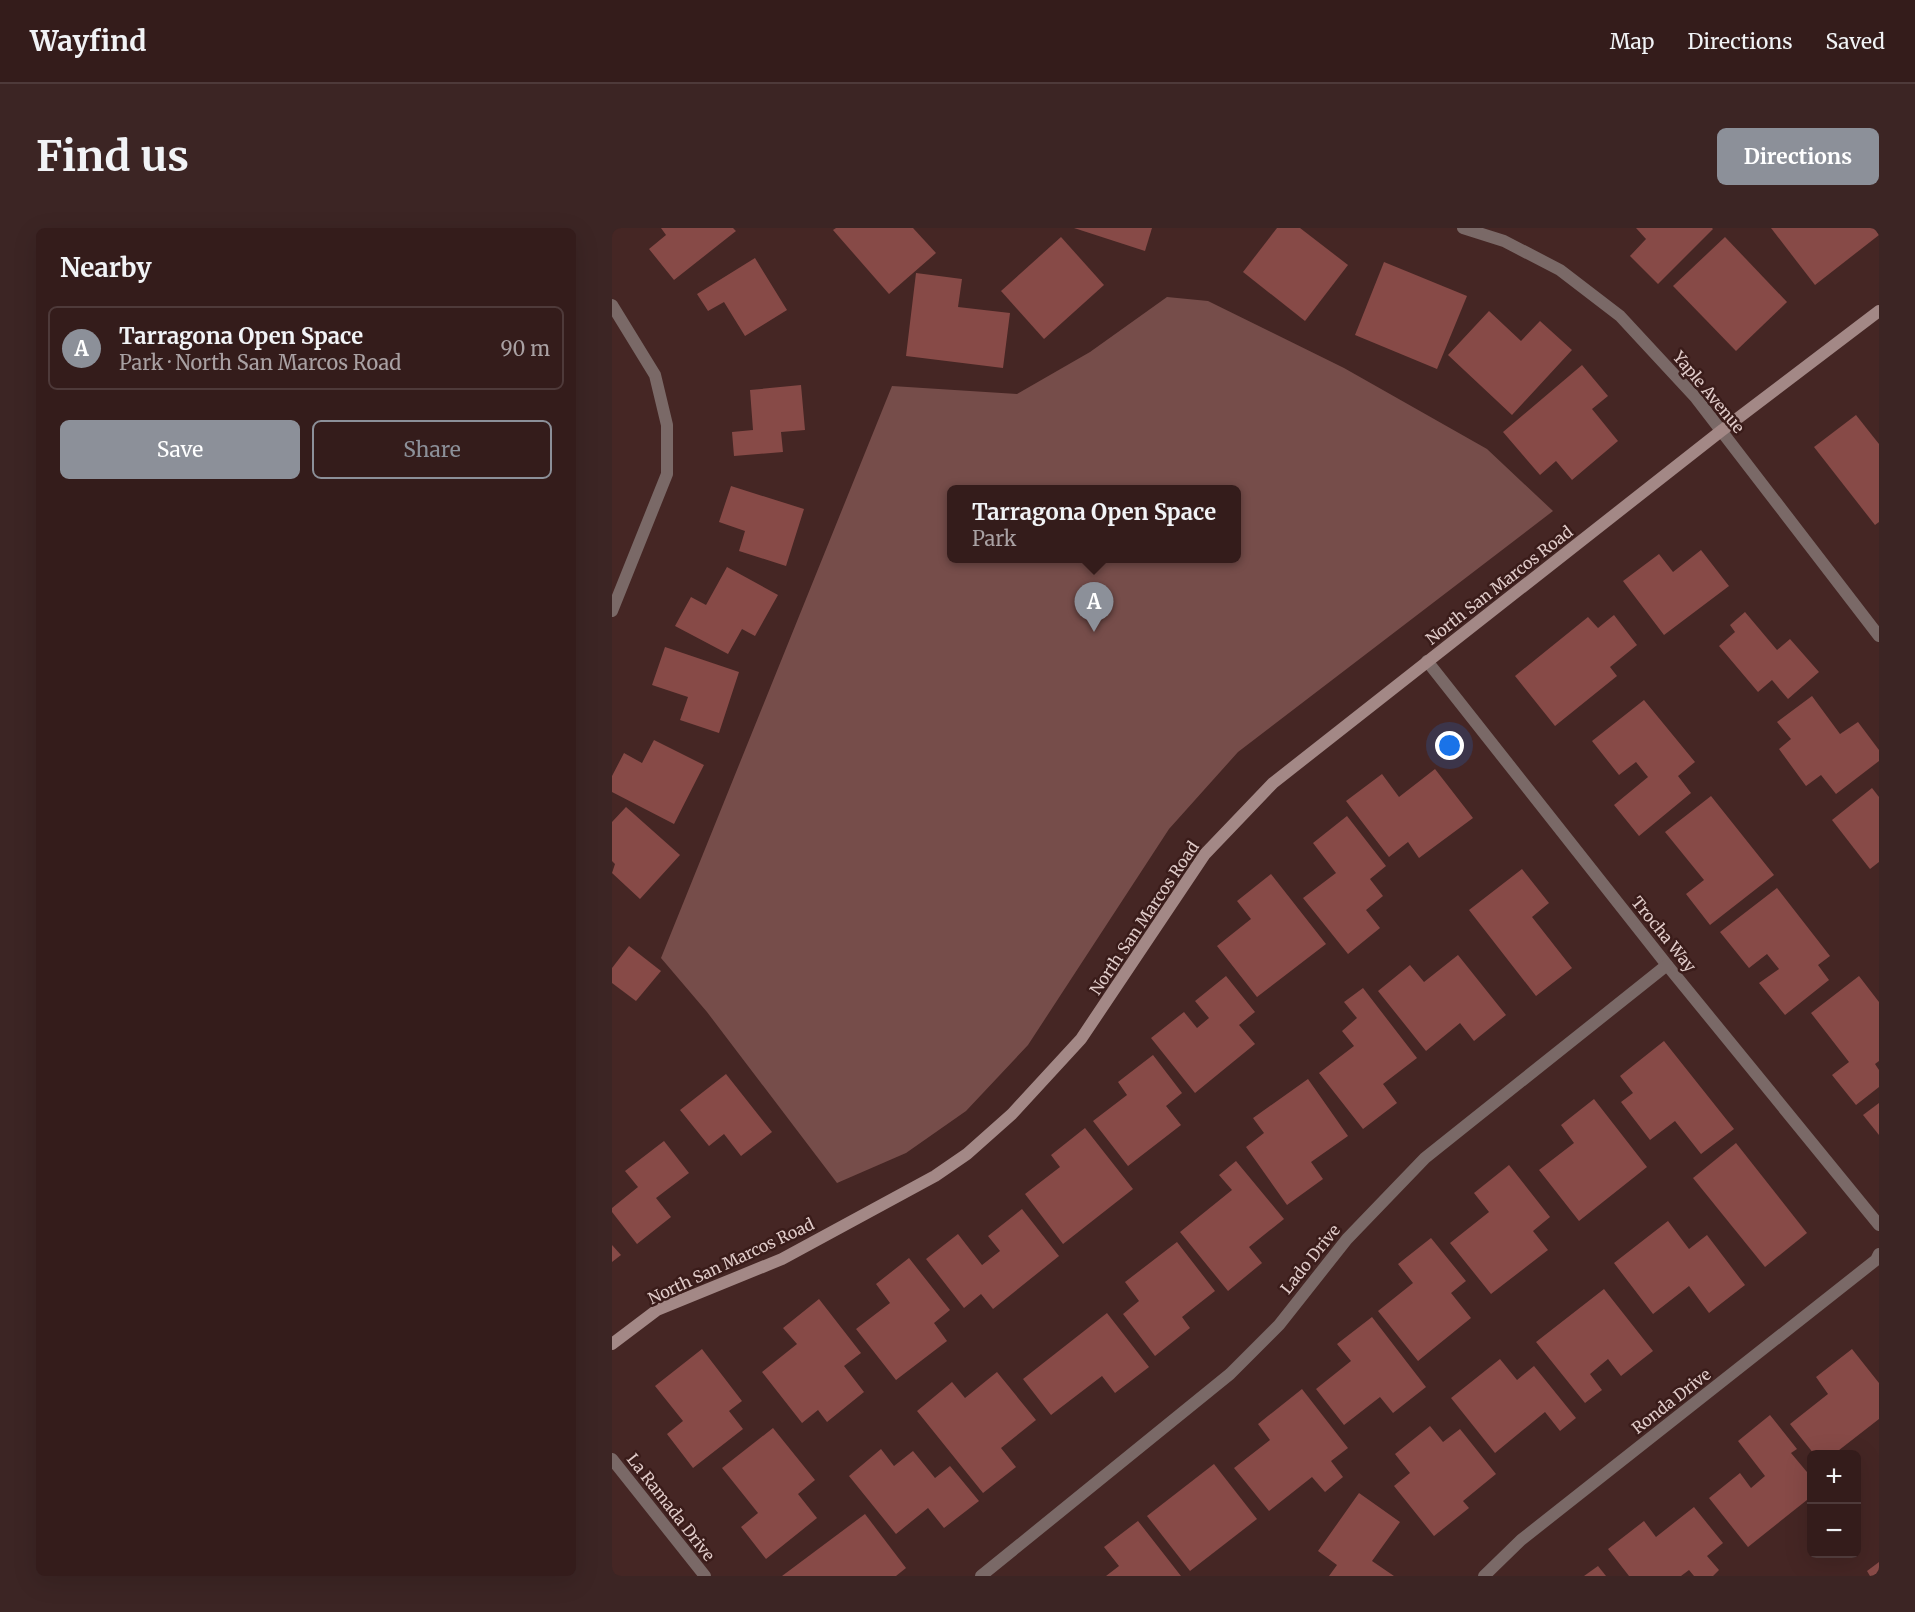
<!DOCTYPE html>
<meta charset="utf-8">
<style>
body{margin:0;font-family:Merriweather,serif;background:#3c2524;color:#f1f3f6}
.controls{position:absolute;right:18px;bottom:18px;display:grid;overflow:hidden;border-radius:9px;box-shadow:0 6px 24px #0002}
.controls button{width:54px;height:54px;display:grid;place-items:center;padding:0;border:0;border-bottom:2px solid #4e3a3a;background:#341c1b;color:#f1f3f6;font:30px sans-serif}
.you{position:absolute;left:838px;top:518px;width:21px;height:21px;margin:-15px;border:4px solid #fff;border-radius:50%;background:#1a73e8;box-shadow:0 0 0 9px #1a73e833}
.badge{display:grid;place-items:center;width:39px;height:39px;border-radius:50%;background:#8c9099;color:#fff;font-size:20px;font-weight:700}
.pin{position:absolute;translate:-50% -50px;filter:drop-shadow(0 2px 3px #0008)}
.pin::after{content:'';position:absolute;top:32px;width:21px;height:18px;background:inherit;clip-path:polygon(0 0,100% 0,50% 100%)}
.popup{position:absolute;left:335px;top:257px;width:294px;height:78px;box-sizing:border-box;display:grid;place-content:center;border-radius:9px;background:#341c1b;filter:drop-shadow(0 2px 4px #0005);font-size:20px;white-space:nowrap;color:#a9a1a3}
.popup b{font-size:22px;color:#f1f3f6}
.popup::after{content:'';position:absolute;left:50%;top:100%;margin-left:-12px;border:12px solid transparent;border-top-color:#341c1b}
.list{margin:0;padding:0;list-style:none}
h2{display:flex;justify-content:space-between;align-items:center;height:78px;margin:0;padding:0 24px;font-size:26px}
h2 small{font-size:20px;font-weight:400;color:#a9a1a3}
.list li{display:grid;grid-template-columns:39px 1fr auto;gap:18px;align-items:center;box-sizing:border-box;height:84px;margin:0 12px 12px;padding:0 12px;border:2px solid #4e3a3a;border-radius:9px}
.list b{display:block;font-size:22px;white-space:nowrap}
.list p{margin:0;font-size:20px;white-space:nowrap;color:#a9a1a3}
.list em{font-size:20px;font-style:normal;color:#a9a1a3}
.actions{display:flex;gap:12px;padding:18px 24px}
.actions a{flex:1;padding:14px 0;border:2px solid #8c9099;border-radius:9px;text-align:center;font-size:21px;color:#8c9099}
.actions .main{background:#8c9099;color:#fff}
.map{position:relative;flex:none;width:1267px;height:1348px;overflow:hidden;border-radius:9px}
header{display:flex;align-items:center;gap:36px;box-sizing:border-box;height:84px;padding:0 30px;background:#341c1b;border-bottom:2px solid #4e3a3a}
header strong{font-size:28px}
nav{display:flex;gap:33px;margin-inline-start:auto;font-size:21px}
.intro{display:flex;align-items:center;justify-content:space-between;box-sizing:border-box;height:144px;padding:0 36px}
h1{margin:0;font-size:42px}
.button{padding:15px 27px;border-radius:9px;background:#8c9099;color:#fff;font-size:21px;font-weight:700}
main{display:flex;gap:36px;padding:0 36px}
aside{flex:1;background:#341c1b;border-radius:9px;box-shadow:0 6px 24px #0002}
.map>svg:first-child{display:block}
.green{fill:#764d4a;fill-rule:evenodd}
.building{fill:#874a47}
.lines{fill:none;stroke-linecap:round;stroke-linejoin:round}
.street{stroke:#7a6967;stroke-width:12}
.secondary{stroke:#a38886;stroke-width:12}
.labels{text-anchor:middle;stroke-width:5;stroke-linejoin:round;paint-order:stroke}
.street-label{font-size:16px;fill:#e1ccca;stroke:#3a1c1a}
</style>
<header>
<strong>Wayfind</strong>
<nav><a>Map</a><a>Directions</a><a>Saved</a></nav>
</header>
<div class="intro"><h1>Find us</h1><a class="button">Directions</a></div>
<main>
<aside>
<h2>Nearby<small></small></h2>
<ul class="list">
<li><span class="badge">A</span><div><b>Tarragona Open Space</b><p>Park · North San Marcos Road</p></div><em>90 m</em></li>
</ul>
<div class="actions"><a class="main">Save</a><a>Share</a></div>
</aside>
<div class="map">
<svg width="1267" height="1348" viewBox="0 0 1267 1348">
<rect width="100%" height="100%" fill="#452624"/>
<path class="green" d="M 555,69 L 596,73 L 732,140 L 875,221 L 941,283 L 626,524 L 557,601 L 416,817 L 354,883 L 294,925 L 225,955 L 95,784 L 49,730 L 280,158 L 405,166 L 478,124 ZM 340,262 L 624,262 L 624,330 L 340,330 Z"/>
<g class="building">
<path d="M 49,0 L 121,0 L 124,3 L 62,52 L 37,21 L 54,7 Z"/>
<path d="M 224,0 L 301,0 L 324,25 L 277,66 L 221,2 Z"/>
<path d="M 462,0 L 540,0 L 533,23 Z"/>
<path d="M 665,0 L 688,0 L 736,37 L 693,93 L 631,44 Z"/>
<path d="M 1024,0 L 1100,0 L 1101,1 L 1046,56 L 1018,28 L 1034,11 Z"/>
<path d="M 1159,0 L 1262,0 L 1267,7 L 1203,57 Z"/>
<path d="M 449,9 L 492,57 L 432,111 L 389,63 Z"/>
<path d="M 1113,9 L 1175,74 L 1124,123 L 1061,58 Z"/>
<path d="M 143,30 L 175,82 L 133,108 L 112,74 L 96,83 L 85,66 Z"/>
<path d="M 772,34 L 855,68 L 825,141 L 743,107 Z"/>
<path d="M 304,45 L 350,51 L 346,79 L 398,85 L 391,140 L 294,128 Z"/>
<path d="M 877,83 L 909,113 L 928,93 L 960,122 L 900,187 L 836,127 Z"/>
<path d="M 970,137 L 996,168 L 980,181 L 1006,213 L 960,252 L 944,233 L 928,247 L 891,204 Z"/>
<path d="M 189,157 L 193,202 L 169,204 L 171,224 L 122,228 L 120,204 L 141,202 L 138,162 Z"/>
<path d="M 1244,187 L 1267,216 L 1267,294 L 1263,297 L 1202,219 Z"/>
<path d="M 119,258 L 192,281 L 174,338 L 127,323 L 133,303 L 107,294 Z"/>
<path d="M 1089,322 L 1117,358 L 1052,407 L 1011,353 L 1047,326 L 1061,344 Z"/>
<path d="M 115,339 L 166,367 L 143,408 L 130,401 L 116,426 L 63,398 L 79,369 L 94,377 Z"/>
<path d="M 1133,384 L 1165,422 L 1178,411 L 1207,444 L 1176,471 L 1160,452 L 1146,464 L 1107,418 L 1123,404 L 1118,397 Z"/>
<path d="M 1002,387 L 1025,417 L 998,439 L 1005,448 L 943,498 L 903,448 L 976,389 L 986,400 Z"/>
<path d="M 53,419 L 127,444 L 107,505 L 68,492 L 76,469 L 40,457 Z"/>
<path d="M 1200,468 L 1228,506 L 1246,494 L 1267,522 L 1267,533 L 1224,566 L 1209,547 L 1194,558 L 1167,521 L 1179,511 L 1165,494 Z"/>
<path d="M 1032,472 L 1083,534 L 1066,548 L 1079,565 L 1027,608 L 1002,577 L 1036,549 L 1024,534 L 1007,547 L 980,513 Z"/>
<path d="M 42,512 L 92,537 L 62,596 L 0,564 L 0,548 L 12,525 L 30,535 Z"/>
<path d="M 823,541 L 861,590 L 807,630 L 796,614 L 777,629 L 734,573 L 770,546 L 787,569 Z"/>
<path d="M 1260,560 L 1267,569 L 1267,634 L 1258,641 L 1220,592 Z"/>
<path d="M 1099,568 L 1162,647 L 1098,697 L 1074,666 L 1092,652 L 1053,604 Z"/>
<path d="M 14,579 L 68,627 L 28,671 L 0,645 L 3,636 L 0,633 L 0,594 Z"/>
<path d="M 735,588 L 774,638 L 758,651 L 771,668 L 754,682 L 768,700 L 736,726 L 691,670 L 724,645 L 701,615 Z"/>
<path d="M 910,641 L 937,675 L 920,689 L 960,740 L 924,768 L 857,682 Z"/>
<path d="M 659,646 L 714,716 L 645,769 L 605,718 L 639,691 L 625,673 Z"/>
<path d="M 1165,660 L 1218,728 L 1206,737 L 1217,752 L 1173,787 L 1147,755 L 1167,741 L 1155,726 L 1137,740 L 1108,704 Z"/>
<path d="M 17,718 L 49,743 L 24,773 L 0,755 L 0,740 Z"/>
<path d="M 846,727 L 894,787 L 862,813 L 848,795 L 814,823 L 766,763 L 798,737 L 812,754 Z"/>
<path d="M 614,748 L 643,784 L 627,797 L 643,816 L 583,865 L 539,810 L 572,784 L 585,800 L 597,790 L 583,773 Z"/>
<path d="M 1247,748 L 1267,774 L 1267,833 L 1263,836 L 1267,842 L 1267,859 L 1244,877 L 1220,847 L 1237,834 L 1199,785 Z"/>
<path d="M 751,760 L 805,830 L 771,856 L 785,875 L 751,901 L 707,845 L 742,818 L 730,803 L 745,790 L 732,774 Z"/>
<path d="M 1052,813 L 1122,901 L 1089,926 L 1063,893 L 1038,912 L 1009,874 L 1021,865 L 1008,848 Z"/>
<path d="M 541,827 L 570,865 L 554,878 L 569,897 L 516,938 L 481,893 L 515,867 L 506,854 Z"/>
<path d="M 114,846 L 160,904 L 129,928 L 112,906 L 97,918 L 68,882 Z"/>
<path d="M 696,851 L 736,908 L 699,934 L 711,951 L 675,977 L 634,919 L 652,905 L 641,890 Z"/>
<path d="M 982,871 L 1035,939 L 967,993 L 927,942 L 962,915 L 949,897 Z"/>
<path d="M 1267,875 L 1267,907 L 1251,887 Z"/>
<path d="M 473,900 L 521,961 L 451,1016 L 413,966 L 448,939 L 439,927 Z"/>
<path d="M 52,913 L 77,945 L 44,970 L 59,989 L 25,1016 L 0,984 L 0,980 L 26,959 L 13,943 Z"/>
<path d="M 1124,915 L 1195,1005 L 1153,1039 L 1081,950 Z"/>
<path d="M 624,933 L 672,991 L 637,1019 L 650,1035 L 616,1063 L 568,1004 L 620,962 L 607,947 Z"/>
<path d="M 897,937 L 938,989 L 921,1003 L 936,1022 L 879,1066 L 838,1015 L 877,984 L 862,965 Z"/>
<path d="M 410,981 L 447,1028 L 381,1081 L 369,1066 L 352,1080 L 314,1031 L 346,1006 L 370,1037 L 388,1023 L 376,1008 Z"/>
<path d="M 1056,993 L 1077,1021 L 1095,1007 L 1133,1057 L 1097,1085 L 1077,1058 L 1041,1086 L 1002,1035 Z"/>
<path d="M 819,1010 L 854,1053 L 839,1065 L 859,1090 L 806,1133 L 766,1083 L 801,1055 L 786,1036 Z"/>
<path d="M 565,1014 L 603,1063 L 570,1089 L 578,1100 L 543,1128 L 511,1086 L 527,1073 L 513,1054 Z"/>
<path d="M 0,1017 L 9,1027 L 0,1034 Z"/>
<path d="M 297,1030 L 338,1082 L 322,1095 L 335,1113 L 284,1152 L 244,1101 L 278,1075 L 264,1056 Z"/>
<path d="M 992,1061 L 1041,1123 L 1009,1148 L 996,1131 L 978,1146 L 990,1162 L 973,1175 L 924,1114 Z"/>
<path d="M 207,1071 L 249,1125 L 232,1138 L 252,1164 L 215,1194 L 206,1182 L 190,1195 L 150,1144 L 185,1116 L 171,1100 Z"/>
<path d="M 495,1085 L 537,1139 L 503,1165 L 490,1148 L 439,1187 L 411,1151 Z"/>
<path d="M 760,1089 L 814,1159 L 781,1185 L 768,1169 L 732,1197 L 704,1161 L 739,1133 L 725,1116 Z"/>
<path d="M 90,1121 L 130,1173 L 117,1183 L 131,1201 L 81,1240 L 55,1206 L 71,1193 L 43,1158 Z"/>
<path d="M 1240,1121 L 1267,1155 L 1267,1191 L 1222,1226 L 1202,1226 L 1178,1196 L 1216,1166 L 1204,1149 Z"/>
<path d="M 888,1131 L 905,1152 L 922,1138 L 964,1190 L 948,1203 L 933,1184 L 883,1225 L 839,1170 Z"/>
<path d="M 385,1144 L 424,1192 L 389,1220 L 404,1239 L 371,1265 L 305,1183 L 340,1154 L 353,1170 Z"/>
<path d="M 690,1161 L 736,1220 L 719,1233 L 731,1249 L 713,1264 L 700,1249 L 657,1283 L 622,1240 L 658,1212 L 646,1196 Z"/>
<path d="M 1158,1187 L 1185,1221 L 1179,1225 L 1200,1250 L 1200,1268 L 1136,1319 L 1097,1270 L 1128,1245 L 1139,1260 L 1153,1248 L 1126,1213 Z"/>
<path d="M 818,1198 L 831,1214 L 848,1201 L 884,1246 L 851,1273 L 857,1280 L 822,1308 L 782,1258 L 798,1245 L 783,1226 Z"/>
<path d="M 161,1200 L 203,1252 L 186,1266 L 205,1290 L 154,1331 L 129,1299 L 146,1285 L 110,1240 Z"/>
<path d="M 269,1221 L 282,1238 L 301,1223 L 323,1250 L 338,1238 L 367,1273 L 332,1300 L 316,1280 L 284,1306 L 237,1248 Z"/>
<path d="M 602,1236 L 645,1291 L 578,1343 L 535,1288 Z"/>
<path d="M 747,1265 L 788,1294 L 760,1333 L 782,1348 L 717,1348 L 725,1337 L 706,1323 Z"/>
<path d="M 1082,1279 L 1111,1315 L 1095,1328 L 1107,1342 L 1101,1348 L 1082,1348 L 1077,1342 L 1069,1348 L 1017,1348 L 996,1321 L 1032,1293 L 1044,1309 Z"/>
<path d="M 253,1286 L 294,1340 L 284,1348 L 170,1348 Z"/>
<path d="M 526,1293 L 569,1348 L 494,1348 L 507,1338 L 492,1319 Z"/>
<path d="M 1267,1334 L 1267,1348 L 1258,1348 L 1255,1343 Z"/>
<path d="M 986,1338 L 994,1348 L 972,1348 Z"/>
</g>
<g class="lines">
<g class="street">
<path d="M 851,0 L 892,13 L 948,42 L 1008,88 L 1084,170 L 1267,408"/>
<path d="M 0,77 L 43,147 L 55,197 L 55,246 L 0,383"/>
<path d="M 815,433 L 1055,737 L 1267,997"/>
<path d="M 0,1231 L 93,1348"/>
<path d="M 369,1348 L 618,1146 L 667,1097 L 735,1011 L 813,930 L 1055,737"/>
<path d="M 872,1348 L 909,1312 L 1264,1032 L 1267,1026"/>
</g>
<path class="secondary" d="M 0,1116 L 45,1082 L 170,1031 L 323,948 L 355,926 L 400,886 L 469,811 L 593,626 L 661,555 L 1109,203 L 1267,83"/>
</g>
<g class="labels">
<g class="street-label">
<text transform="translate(1097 164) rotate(50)" y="6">Yaple Avenue</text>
<text transform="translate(887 357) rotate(-38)" y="6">North San Marcos Road</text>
<text transform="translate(532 690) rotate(-56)" y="6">North San Marcos Road</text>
<text transform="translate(1052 706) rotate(51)" y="6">Trocha Way</text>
<text transform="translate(698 1031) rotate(-51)" y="6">Lado Drive</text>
<text transform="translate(119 1033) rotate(-25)" y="6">North San Marcos Road</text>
<text transform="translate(1059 1173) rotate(-38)" y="6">Ronda Drive</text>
<text transform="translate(59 1279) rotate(52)" y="6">La Ramada Drive</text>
</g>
</g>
</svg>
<div class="controls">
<button>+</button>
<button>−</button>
</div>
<div class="you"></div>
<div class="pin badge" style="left:482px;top:404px">A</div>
<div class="popup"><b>Tarragona Open Space</b>Park</div>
</div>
</main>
